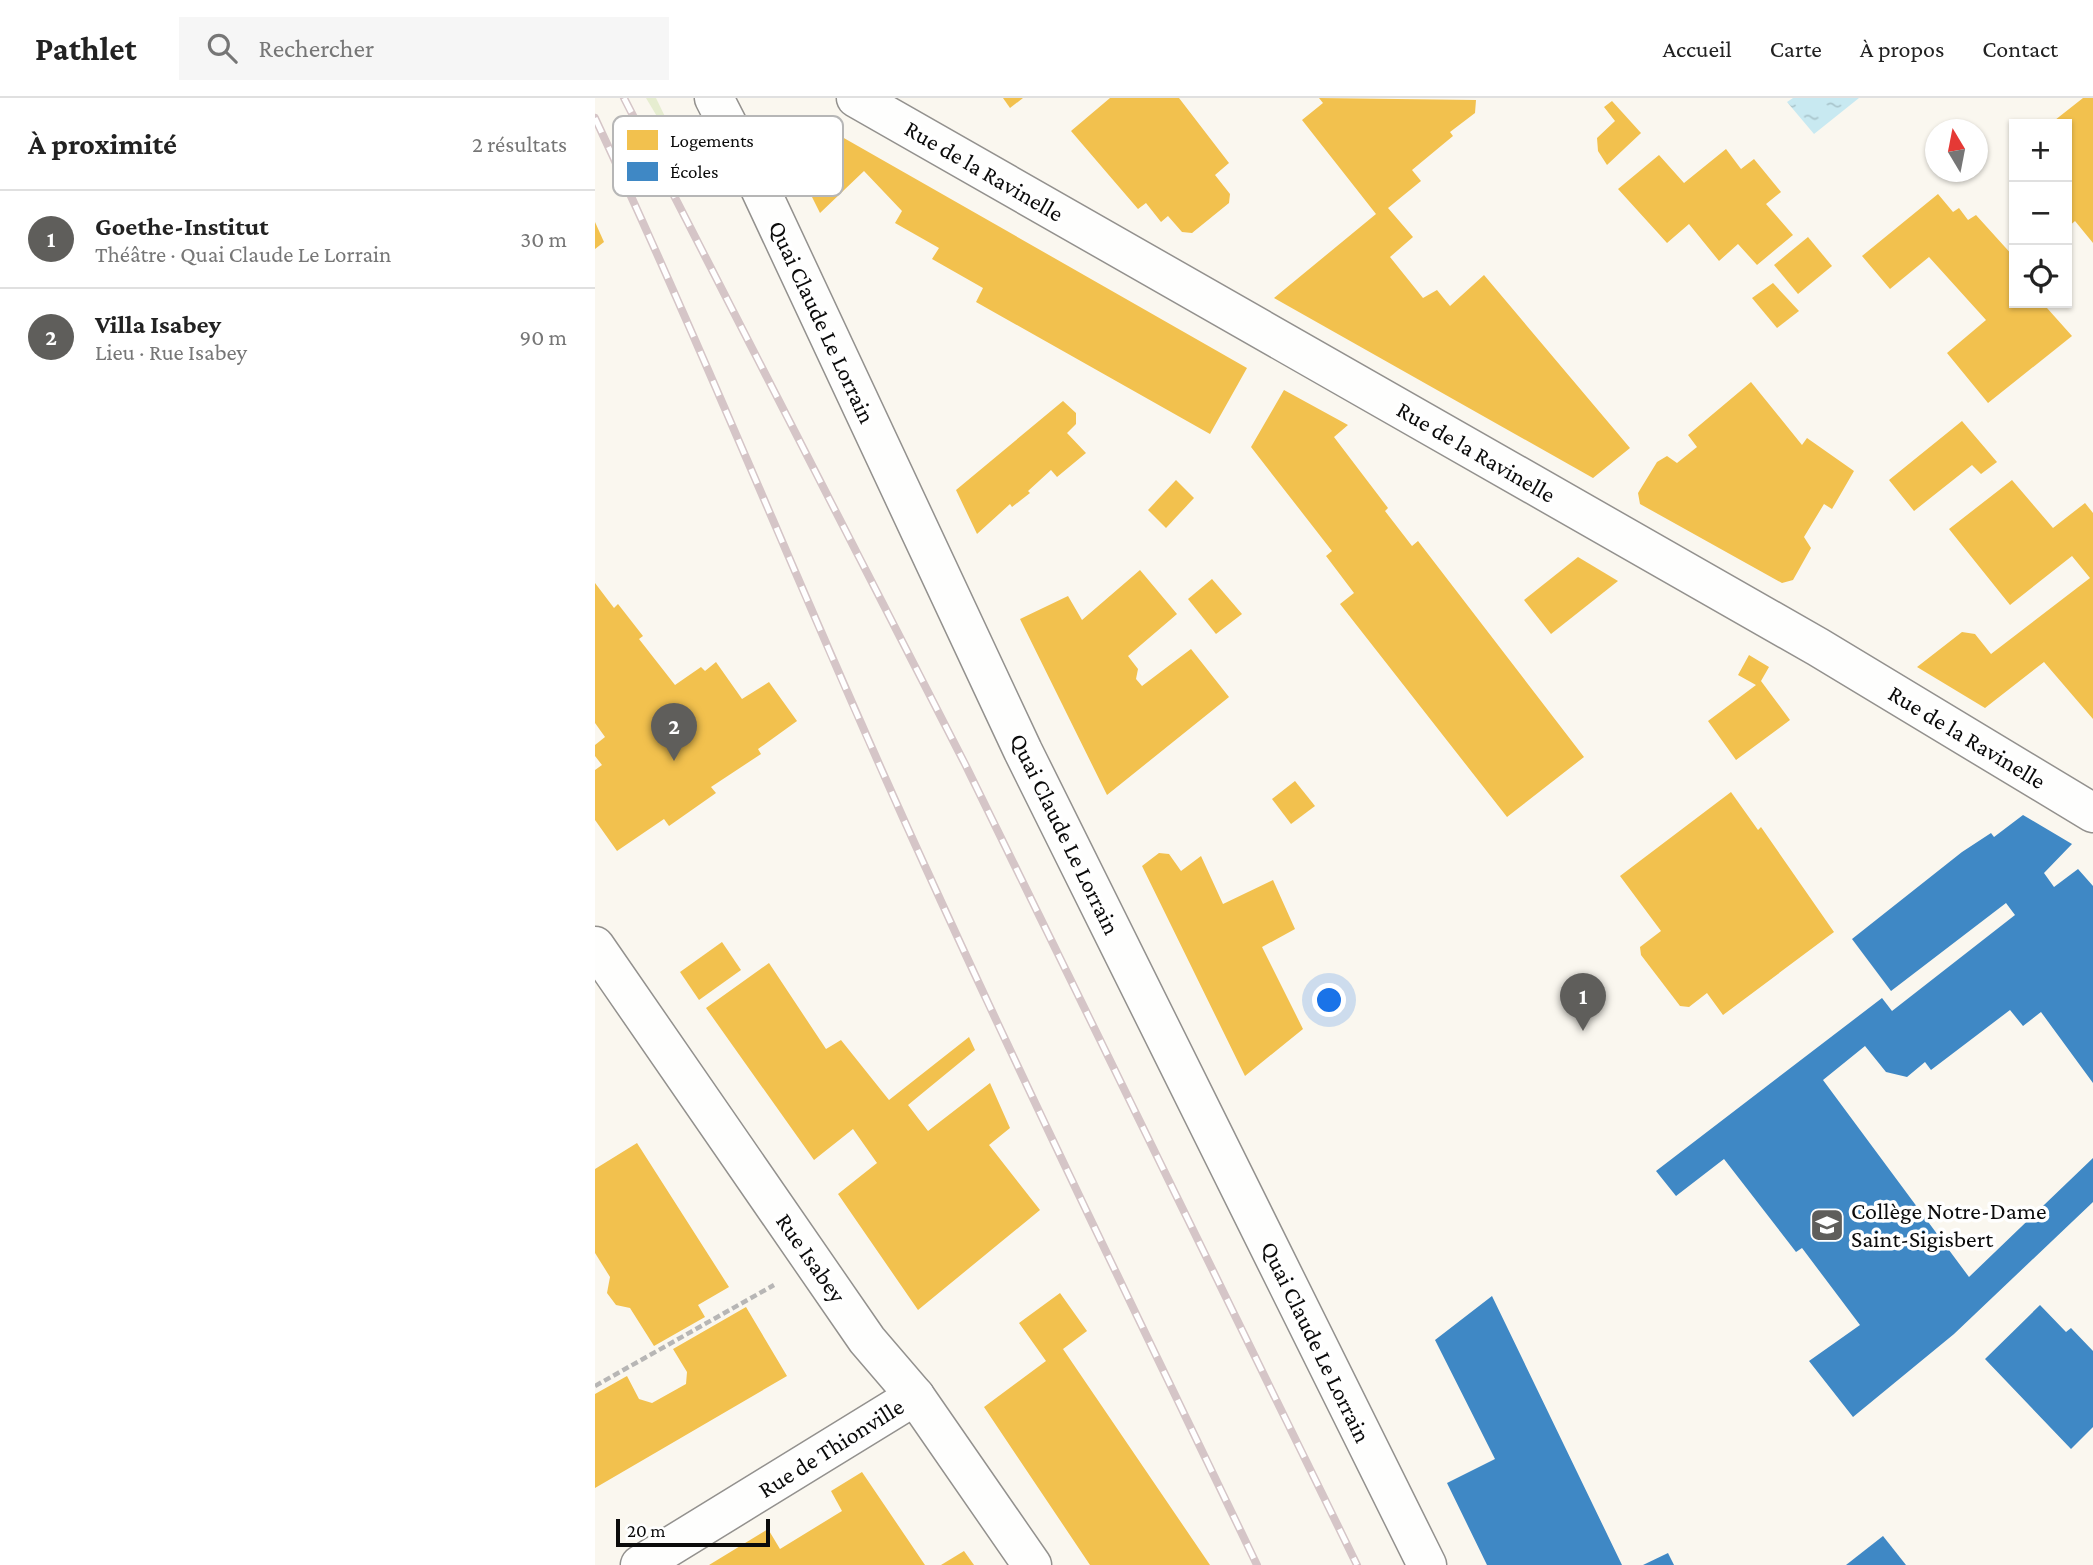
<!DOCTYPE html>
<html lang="fr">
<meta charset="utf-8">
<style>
body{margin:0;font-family:"Crimson Pro",serif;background:#f6f6f6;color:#222}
.controls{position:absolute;right:21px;top:21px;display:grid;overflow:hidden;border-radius:0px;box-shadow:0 2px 5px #0004}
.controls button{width:63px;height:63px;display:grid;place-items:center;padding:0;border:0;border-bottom:2px solid #e0e0e0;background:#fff;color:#222;font:35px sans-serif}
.compass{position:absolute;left:1330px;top:21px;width:63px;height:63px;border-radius:50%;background:#fff;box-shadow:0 2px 5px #0004;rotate:350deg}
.scale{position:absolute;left:21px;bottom:18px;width:154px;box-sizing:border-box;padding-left:7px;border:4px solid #0b0b0b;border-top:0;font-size:19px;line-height:24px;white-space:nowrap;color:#0b0b0b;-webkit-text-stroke:5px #fff;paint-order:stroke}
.you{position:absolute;left:735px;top:903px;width:24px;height:24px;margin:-18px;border:5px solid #fff;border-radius:50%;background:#1a73e8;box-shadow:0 0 0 10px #1a73e833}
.badge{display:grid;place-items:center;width:46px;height:46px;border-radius:50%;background:#5f5e5b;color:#fff;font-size:23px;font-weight:700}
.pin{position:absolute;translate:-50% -58px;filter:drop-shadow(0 2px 4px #0008)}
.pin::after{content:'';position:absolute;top:37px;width:24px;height:21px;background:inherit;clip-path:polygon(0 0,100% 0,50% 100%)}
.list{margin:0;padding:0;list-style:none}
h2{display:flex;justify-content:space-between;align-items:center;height:91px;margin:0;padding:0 28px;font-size:30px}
h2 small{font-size:23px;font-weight:400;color:#767676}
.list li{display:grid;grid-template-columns:46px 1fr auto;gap:21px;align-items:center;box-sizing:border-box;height:98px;padding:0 28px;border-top:2px solid #e0e0e0}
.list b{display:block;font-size:26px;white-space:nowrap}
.list p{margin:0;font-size:23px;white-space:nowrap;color:#767676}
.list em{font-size:23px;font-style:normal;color:#767676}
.icon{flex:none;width:38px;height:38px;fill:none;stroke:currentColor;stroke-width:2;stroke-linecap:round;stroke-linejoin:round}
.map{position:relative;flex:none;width:1498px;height:1467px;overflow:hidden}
header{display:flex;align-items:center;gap:42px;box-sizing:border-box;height:98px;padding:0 35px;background:#fff;border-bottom:2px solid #e0e0e0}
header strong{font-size:33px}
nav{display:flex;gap:38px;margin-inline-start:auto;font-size:24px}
.search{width:490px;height:63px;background:#f6f6f6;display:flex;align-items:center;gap:18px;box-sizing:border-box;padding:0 24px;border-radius:0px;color:#767676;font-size:26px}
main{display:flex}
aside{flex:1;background:#fff}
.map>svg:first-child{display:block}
.green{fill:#e6edd0}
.water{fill:url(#water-ripples)}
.homes{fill:#f2c14e}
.schools{fill:#3f88c5}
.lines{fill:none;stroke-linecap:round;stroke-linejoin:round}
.street-casing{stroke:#93918e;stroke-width:41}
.path{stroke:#b7b6b5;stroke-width:4.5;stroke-dasharray:7 3.5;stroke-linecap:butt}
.street{stroke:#fefefd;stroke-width:38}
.rail-casing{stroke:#d5c5c7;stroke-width:8}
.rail{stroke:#fff;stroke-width:5;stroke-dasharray:16;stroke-linecap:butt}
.labels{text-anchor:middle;stroke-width:7;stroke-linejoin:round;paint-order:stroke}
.street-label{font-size:24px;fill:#0b0b0b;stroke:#fff}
.poi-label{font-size:24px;fill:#0b0b0b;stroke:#fff;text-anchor:start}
.key{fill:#fff;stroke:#b6b6b6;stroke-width:2}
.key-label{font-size:19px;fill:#0b0b0b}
</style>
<header>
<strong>Pathlet</strong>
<div class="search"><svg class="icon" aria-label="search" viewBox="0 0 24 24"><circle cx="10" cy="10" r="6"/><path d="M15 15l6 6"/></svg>Rechercher</div>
<nav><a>Accueil</a><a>Carte</a><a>À propos</a><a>Contact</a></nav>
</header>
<main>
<aside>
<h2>À proximité<small>2 résultats</small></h2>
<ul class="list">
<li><span class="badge">1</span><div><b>Goethe-Institut</b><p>Théâtre · Quai Claude Le Lorrain</p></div><em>30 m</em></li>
<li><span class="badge">2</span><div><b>Villa Isabey</b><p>Lieu · Rue Isabey</p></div><em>90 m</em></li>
</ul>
</aside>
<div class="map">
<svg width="1498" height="1467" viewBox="0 0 1498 1467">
<defs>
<pattern id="water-ripples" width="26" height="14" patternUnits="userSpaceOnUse" patternTransform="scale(1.75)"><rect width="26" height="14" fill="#c8e9f1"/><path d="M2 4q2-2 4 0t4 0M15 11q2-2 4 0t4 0" fill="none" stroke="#aac6cd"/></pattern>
</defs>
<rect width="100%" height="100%" fill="#faf7ef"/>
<path class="green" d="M 51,0 L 61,0 L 103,87 Z"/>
<path class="water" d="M 1198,0 L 1264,0 L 1219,36 L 1192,4 Z"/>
<g class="homes">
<path d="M 408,0 L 428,0 L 415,10 Z"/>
<path d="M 515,0 L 584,0 L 634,65 L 620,77 L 635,96 L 634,105 L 597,135 L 587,134 L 573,118 L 566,124 L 551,105 L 543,111 L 476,33 Z"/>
<path d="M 724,0 L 881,2 L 880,15 L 855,34 L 858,38 L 817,72 L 826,83 L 793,110 L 818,139 L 795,159 L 828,200 L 842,192 L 855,208 L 889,177 L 1035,350 L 998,380 L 679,200 L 781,116 L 707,22 L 728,5 Z"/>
<path d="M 1488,0 L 1498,0 L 1498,145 L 1480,123 L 1472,130 L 1472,26 L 1455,26 Z"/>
<path d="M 1017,3 L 1046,35 L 1012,67 L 1003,53 L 1002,40 L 1020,23 L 1009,9 Z"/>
<path d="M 219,23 L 652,270 L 615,336 L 381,204 L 388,190 L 337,161 L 344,150 L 300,125 L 307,113 L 269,73 L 225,115 L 193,51 Z"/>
<path d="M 1131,51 L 1146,71 L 1159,61 L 1186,94 L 1171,106 L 1198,137 L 1162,167 L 1143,146 L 1124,163 L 1094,126 L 1072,145 L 1023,91 L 1064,57 L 1089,85 Z"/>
<path d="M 1343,96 L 1358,114 L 1364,110 L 1373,122 L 1381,117 L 1419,159 L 1419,205 L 1459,205 L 1452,210 L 1477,238 L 1393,305 L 1352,255 L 1391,222 L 1334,159 L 1295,191 L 1267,158 Z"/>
<path d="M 0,124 L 9,144 L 0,151 Z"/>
<path d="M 1213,139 L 1237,168 L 1203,196 L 1179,167 Z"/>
<path d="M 1178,185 L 1204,213 L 1182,230 L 1157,200 Z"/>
<path d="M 1156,284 L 1207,347 L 1212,340 L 1259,373 L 1237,411 L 1229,406 L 1209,439 L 1216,450 L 1198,482 L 1187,485 L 1045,406 L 1043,395 L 1062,364 L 1072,358 L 1082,365 L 1102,349 L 1093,337 Z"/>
<path d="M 689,292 L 753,327 L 739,339 L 793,410 L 790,413 L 817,448 L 823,443 L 989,659 L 912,719 L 745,506 L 759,495 L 731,458 L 737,453 L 656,349 Z"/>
<path d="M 468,303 L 481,315 L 481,326 L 472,335 L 491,355 L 462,379 L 456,372 L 433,393 L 435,395 L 417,409 L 415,406 L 382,436 L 361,392 Z"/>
<path d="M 1367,323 L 1402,364 L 1386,376 L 1377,367 L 1319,413 L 1294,382 Z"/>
<path d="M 581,382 L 599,400 L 571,430 L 553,412 Z"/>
<path d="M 1417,382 L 1458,430 L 1490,405 L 1498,415 L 1498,621 L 1449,564 L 1390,610 L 1322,569 L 1367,534 L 1380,536 L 1396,556 L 1495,480 L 1477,458 L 1415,507 L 1354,431 Z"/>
<path d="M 983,459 L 1023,483 L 956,536 L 929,502 Z"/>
<path d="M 545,472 L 582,516 L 533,558 L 543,571 L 541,581 L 547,588 L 596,551 L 634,599 L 512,697 L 425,521 L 473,498 L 487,522 Z"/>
<path d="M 617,481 L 647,516 L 621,536 L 593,501 Z"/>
<path d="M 0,485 L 19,510 L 23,506 L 48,538 L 44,541 L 80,587 L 106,569 L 110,573 L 121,564 L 147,601 L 174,584 L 202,623 L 163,651 L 166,656 L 116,689 L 121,695 L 74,728 L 69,721 L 22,753 L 0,722 L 0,672 L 7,667 L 0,658 L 0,647 L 10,639 L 0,625 Z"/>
<path d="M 1154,557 L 1174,569 L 1166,583 L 1195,622 L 1141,662 L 1113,623 L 1161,587 L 1143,577 Z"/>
<path d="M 700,683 L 720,708 L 696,726 L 677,701 Z"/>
<path d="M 1136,694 L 1163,732 L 1166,729 L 1239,834 L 1128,917 L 1112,895 L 1094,909 L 1085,908 L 1046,857 L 1045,849 L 1066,833 L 1025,778 Z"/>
<path d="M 564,755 L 574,756 L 586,773 L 606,758 L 628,806 L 678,782 L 700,831 L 667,849 L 708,931 L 650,978 L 547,768 Z"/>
<path d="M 127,844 L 146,872 L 104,902 L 85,874 Z"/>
<path d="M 174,865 L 231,951 L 246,942 L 294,1002 L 374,939 L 380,952 L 313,1007 L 333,1033 L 395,985 L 415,1030 L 394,1047 L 445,1112 L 323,1212 L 243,1096 L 282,1065 L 258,1031 L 219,1062 L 111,910 Z"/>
<path d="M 42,1045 L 134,1189 L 103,1207 L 110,1219 L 59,1248 L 35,1210 L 21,1207 L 12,1195 L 15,1179 L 0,1155 L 0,1071 Z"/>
<path d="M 465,1195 L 492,1233 L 468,1251 L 615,1467 L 495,1467 L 389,1309 L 451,1263 L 424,1225 Z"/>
<path d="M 151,1209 L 192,1278 L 0,1390 L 0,1296 L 32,1278 L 44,1301 L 57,1305 L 91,1286 L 92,1274 L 78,1251 Z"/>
<path d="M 267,1374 L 330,1467 L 114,1467 L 173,1431 L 185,1451 L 247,1413 L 236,1393 Z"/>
<path d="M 369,1453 L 379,1467 L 346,1467 Z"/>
</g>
<g class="schools">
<path d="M 1428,717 L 1477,746 L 1449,775 L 1459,789 L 1483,771 L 1498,788 L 1498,985 L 1446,914 L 1428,928 L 1415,912 L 1336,972 L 1330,964 L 1312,979 L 1291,974 L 1270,948 L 1228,982 L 1374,1179 L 1498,1060 L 1498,1104 L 1359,1236 L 1258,1319 L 1214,1263 L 1265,1227 L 1207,1150 L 1201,1154 L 1129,1061 L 1081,1098 L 1061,1073 L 1287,900 L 1297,913 L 1420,817 L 1411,805 L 1296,893 L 1257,841 L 1367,754 L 1396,735 L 1399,739 Z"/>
<path d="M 897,1198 L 1027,1467 L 892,1467 L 852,1385 L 900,1361 L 840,1242 Z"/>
<path d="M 1445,1207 L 1471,1234 L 1476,1230 L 1498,1253 L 1498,1329 L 1476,1351 L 1390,1261 Z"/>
<path d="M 1288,1438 L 1311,1467 L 1251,1467 Z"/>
<path d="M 1073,1455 L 1079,1467 L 1048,1467 Z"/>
</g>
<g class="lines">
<g class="street-casing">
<g id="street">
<path d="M 119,0 L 160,80 L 428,653 L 832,1467"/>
<path d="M 261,0 L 1223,549 L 1498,715"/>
<path d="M 0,848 L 272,1242 L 320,1298 L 437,1467"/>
<path d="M 45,1467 L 320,1298"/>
</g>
</g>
<path class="path" d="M 0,1288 L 179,1187"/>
<use href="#street" class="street"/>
<g class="rail-casing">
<g id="rail">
<path d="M 29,0 L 370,666 L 762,1467"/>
<path d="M 0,20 C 115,266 216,519 329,766 C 436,1001 550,1234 662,1467"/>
</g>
</g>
<use href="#rail" class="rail"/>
</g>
<defs>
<g id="school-square" transform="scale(1.75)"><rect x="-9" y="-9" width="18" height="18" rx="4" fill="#5f5e5b" stroke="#fff"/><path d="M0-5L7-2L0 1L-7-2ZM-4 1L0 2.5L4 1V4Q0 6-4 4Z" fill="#fff"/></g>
</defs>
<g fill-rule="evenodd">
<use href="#school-square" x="1232" y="1127"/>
</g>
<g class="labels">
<g class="street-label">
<text transform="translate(389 73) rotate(30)" y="8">Rue de la Ravinelle</text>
<text transform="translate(227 224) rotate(65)" y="8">Quai Claude Le Lorrain</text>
<text transform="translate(881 354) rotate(30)" y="8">Rue de la Ravinelle</text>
<text transform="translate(1372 639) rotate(31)" y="8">Rue de la Ravinelle</text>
<text transform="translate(470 736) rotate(64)" y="8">Quai Claude Le Lorrain</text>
<text transform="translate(216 1160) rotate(55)" y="8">Rue Isabey</text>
<text transform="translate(721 1244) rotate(64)" y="8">Quai Claude Le Lorrain</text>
<text transform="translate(236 1350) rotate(-32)" y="8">Rue de Thionville</text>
</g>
<g class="poi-label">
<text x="1256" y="1121">Collège Notre-Dame<tspan x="1256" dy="28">Saint-Sigisbert</tspan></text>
</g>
</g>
<rect x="18" y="18" width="230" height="80" rx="10" class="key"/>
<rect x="32" y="32" width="31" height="20" fill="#f2c14e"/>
<rect x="32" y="64" width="31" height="19" fill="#3f88c5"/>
<g class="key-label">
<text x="75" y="49">Logements</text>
<text x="75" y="80">Écoles</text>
</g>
</svg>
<div class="controls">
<button>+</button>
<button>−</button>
<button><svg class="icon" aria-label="locate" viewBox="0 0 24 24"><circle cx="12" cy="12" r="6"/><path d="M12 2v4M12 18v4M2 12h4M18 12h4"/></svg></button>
</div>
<svg class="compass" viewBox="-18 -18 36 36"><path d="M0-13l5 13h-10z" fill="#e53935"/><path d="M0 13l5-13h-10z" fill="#767676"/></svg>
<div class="scale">20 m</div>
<div class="you"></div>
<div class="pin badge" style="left:988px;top:933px">1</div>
<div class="pin badge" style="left:79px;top:663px">2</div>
</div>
</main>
